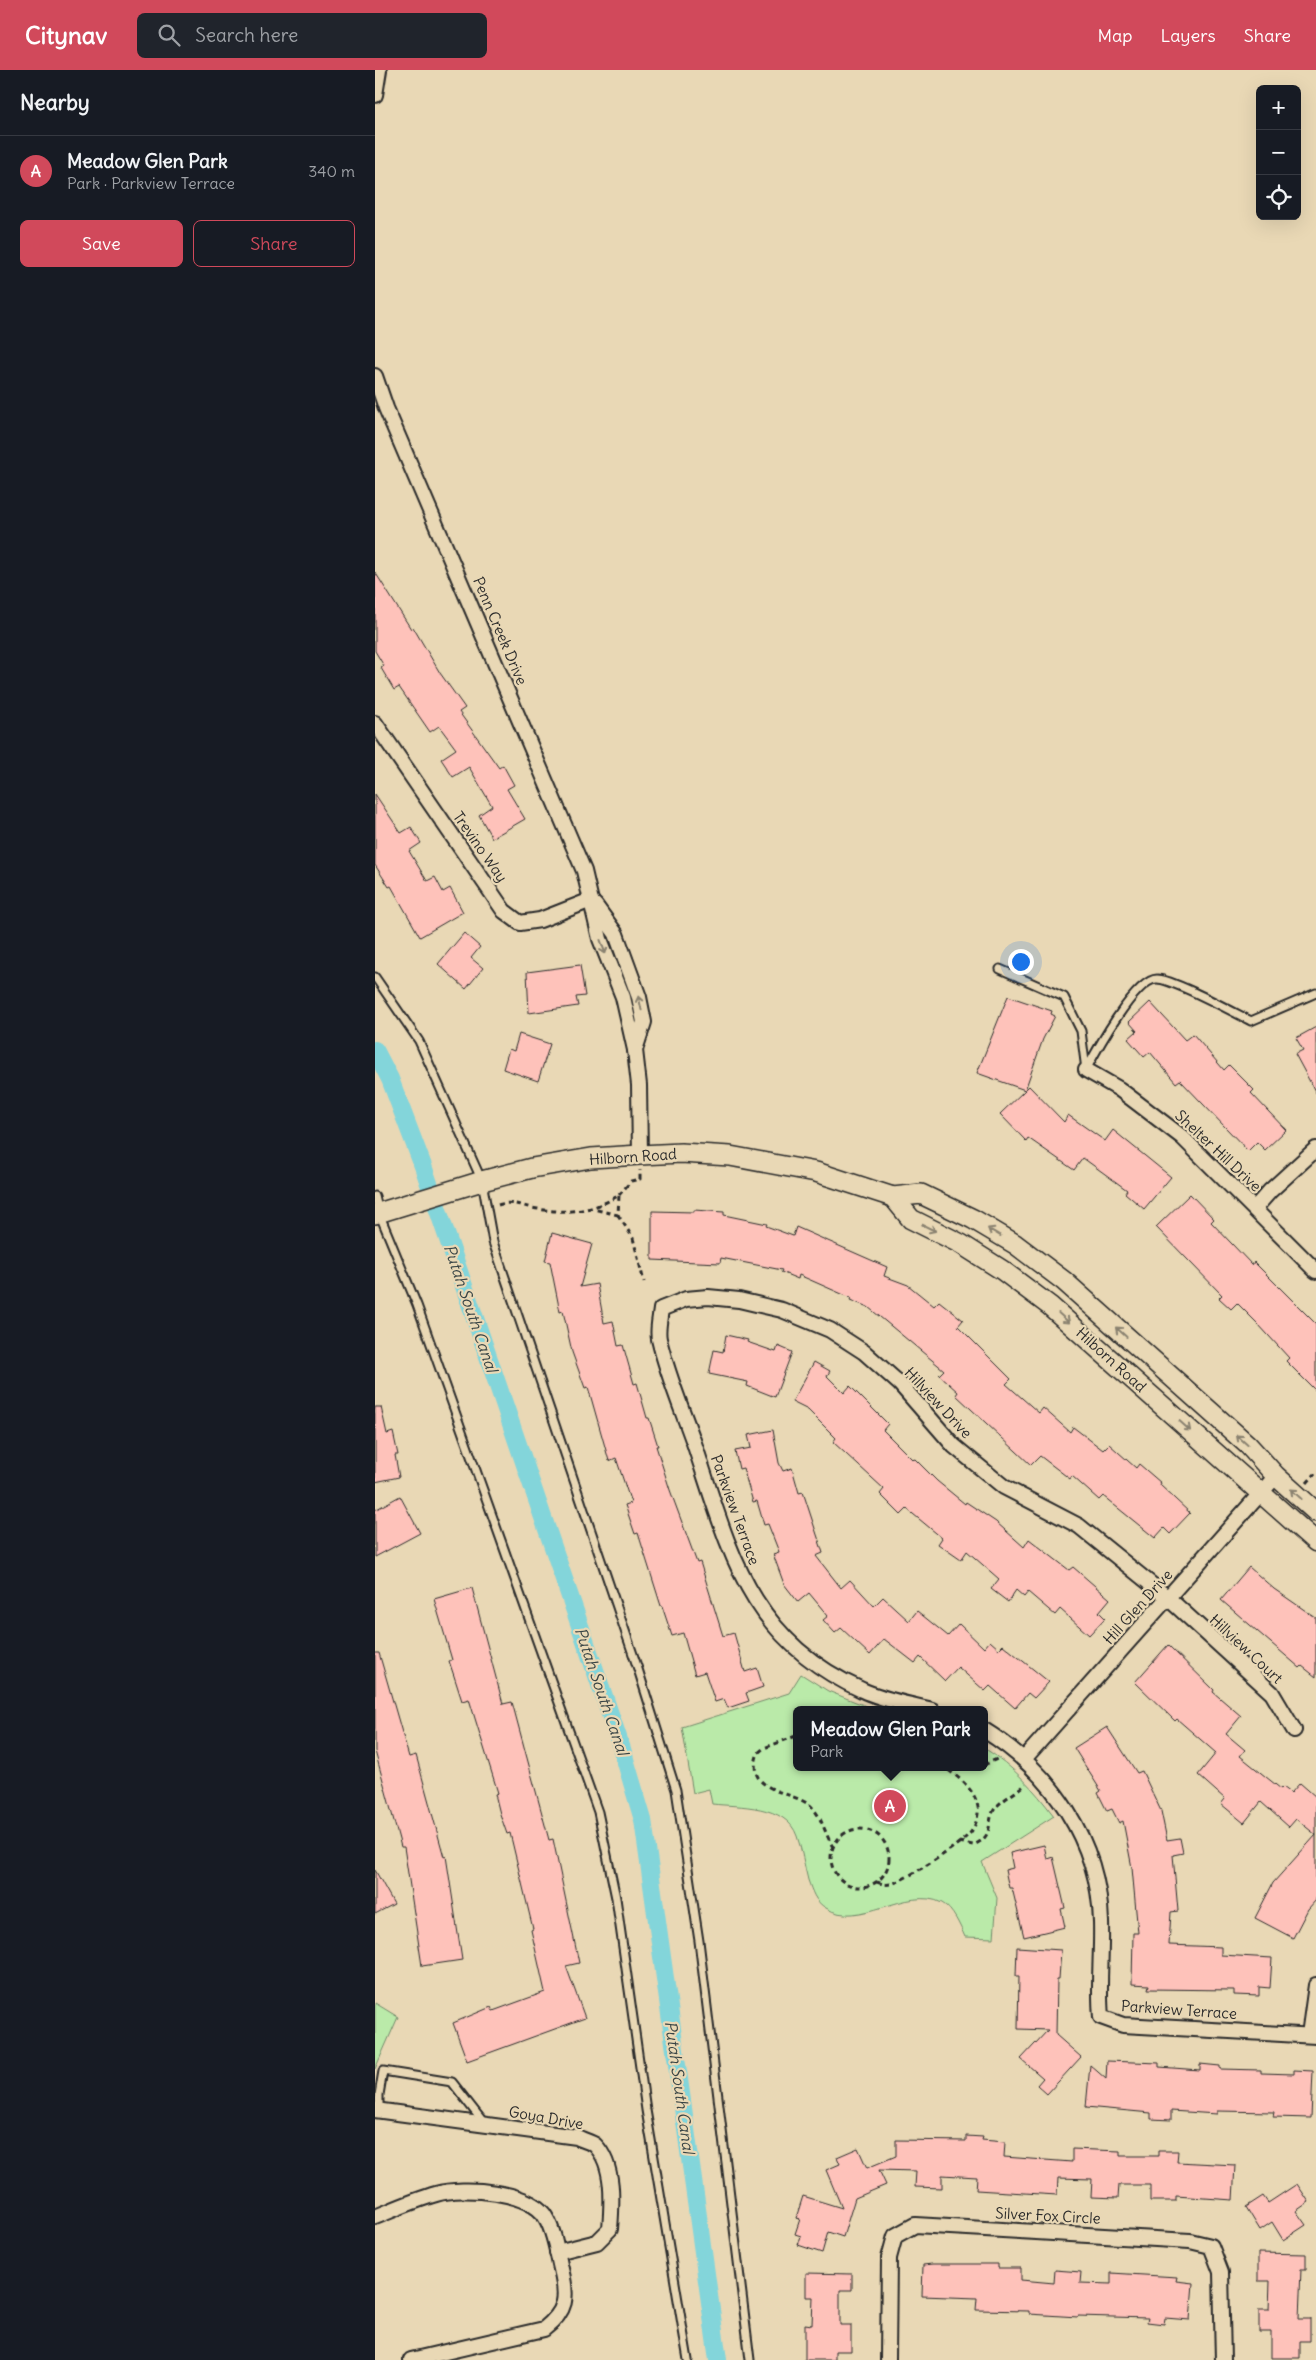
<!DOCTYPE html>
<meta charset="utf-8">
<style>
body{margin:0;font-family:Delius,sans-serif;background:#20242c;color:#f1f3f6}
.controls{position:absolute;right:15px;top:15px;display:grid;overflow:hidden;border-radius:8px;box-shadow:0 5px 20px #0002}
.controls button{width:45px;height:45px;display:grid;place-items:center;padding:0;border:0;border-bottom:1px solid #363941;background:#171b24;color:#f1f3f6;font:25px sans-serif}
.you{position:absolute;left:645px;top:891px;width:18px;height:18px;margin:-12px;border:4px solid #fff;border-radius:50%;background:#1a73e8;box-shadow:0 0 0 8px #1a73e833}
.badge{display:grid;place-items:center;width:32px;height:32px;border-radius:50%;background:#d1495b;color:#fff;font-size:16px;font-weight:700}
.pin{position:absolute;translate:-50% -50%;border:2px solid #fff;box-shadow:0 1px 5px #0006}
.popup{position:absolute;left:418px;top:1636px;width:195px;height:65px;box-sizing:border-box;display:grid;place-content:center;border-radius:8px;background:#171b24;filter:drop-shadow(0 1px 4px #0005);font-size:16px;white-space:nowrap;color:#9ea1a6}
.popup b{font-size:19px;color:#f1f3f6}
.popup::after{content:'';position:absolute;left:50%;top:100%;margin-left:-10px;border:10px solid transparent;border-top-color:#171b24}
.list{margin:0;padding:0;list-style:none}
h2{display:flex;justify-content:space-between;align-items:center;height:65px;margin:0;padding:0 20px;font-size:21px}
h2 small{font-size:16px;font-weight:400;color:#9ea1a6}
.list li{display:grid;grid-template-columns:32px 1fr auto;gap:15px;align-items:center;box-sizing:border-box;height:70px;padding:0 20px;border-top:1px solid #363941}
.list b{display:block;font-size:19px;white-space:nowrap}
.list p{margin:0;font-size:16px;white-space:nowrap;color:#9ea1a6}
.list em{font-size:16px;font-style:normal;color:#9ea1a6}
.actions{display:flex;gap:10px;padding:15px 20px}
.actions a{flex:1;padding:11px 0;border:1px solid #d1495b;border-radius:8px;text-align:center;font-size:18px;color:#d1495b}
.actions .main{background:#d1495b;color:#fff}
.icon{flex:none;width:28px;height:28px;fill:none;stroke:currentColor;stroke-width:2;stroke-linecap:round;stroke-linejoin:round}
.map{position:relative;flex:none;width:941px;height:2290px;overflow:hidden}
header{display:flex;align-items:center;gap:30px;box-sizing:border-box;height:70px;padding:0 25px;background:#d1495b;color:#fff}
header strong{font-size:24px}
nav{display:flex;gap:28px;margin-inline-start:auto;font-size:18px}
.search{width:350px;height:45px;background:#20242c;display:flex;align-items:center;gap:12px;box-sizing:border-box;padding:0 18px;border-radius:8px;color:#9ea1a6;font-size:19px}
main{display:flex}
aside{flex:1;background:#171b24}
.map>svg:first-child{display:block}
.green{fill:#baeaa9;stroke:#728a6a}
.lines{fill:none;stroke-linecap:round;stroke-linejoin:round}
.canal{stroke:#83d5da;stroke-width:18}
.building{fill:#fec2ba;stroke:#2b2b2b}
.lane-casing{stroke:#2b2b2b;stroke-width:11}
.street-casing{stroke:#2b2b2b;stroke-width:18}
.secondary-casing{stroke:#2b2b2b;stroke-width:22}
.path{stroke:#2b2b2b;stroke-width:3;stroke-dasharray:5 4;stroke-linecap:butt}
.lane{stroke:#e9d8b5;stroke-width:7}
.street{stroke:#e9d8b5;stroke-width:14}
.secondary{stroke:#e9d8b5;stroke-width:19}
.oneway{stroke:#8a8270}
.labels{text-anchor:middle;stroke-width:4.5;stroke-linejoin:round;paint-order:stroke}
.street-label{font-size:15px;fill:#2b2b2b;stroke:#e9d8b5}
.water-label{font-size:16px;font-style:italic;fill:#384445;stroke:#e9d8b5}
</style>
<header>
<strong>Citynav</strong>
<div class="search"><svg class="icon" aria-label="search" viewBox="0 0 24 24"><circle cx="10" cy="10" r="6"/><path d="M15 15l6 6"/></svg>Search here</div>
<nav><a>Map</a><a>Layers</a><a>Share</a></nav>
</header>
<main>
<aside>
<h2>Nearby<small></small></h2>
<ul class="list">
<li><span class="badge">A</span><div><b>Meadow Glen Park</b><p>Park · Parkview Terrace</p></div><em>340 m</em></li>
</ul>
<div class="actions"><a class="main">Save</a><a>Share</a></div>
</aside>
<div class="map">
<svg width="941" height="2290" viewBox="0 0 941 2290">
<rect width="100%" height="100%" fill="#e9d8b5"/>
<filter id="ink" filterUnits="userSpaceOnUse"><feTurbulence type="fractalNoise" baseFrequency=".02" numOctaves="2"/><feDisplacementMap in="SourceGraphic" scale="10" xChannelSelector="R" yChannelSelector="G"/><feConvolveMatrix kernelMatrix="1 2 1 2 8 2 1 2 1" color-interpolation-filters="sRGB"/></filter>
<g filter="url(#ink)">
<g class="green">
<path d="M 426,1604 L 453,1621 L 501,1640 L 421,1640 L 421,1697 L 609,1697 L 609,1678 C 638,1696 659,1719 679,1746 L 607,1792 L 622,1828 L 619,1868 L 590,1867 C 585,1856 578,1839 567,1833 C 532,1815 484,1860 451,1838 C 440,1832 437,1821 433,1810 C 429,1795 427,1780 422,1766 C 411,1734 364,1737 337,1734 L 334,1719 L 318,1723 L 307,1657 L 414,1623 Z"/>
<path d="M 0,1933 L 23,1947 L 0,1999 Z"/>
</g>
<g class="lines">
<path class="canal" d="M 0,980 L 15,1009 L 48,1096 L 247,1679 L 268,1750 L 343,2290"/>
</g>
<g class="building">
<path d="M 0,502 L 36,559 L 38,557 L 65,603 L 90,638 L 84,642 L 124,698 L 128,695 L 139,715 L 132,719 L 150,749 L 117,768 L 104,745 L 117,736 L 94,697 L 78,707 L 66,689 L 81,679 L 64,656 L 55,662 L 24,617 L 19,620 L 6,598 L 9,596 L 0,581 Z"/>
<path d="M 0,724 L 26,763 L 36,757 L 46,773 L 34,781 L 52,811 L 60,807 L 68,822 L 75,818 L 88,842 L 45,867 L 16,816 L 14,817 L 0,795 Z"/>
<path d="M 89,863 L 105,877 L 96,888 L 108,898 L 91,919 L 63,894 Z"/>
<path d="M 205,895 L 210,926 L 201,927 L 203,936 L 154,943 L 152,902 Z"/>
<path d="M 633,926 L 677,941 L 676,944 L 680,946 L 668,969 L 650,1020 L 654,1016 L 689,1052 L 693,1045 L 730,1071 L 738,1060 L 796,1107 L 769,1139 L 750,1123 L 752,1120 L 708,1088 L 699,1100 L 653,1068 L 651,1071 L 625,1044 L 650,1020 L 602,1003 Z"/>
<path d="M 775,932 L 810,970 L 818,964 L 849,1000 L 854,995 L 879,1020 L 876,1023 L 911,1060 L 890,1080 L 882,1072 L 873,1081 L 805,1010 L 801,1013 L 775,982 L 769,987 L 753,969 L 762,961 L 754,952 Z"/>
<path d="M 941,957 L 941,1023 L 920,984 L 928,980 L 921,968 Z"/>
<path d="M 144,964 L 175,974 L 163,1011 L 128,999 L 134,979 L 139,981 Z"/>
<path d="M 815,1124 L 839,1149 L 836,1152 L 877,1195 L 879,1192 L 941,1254 L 941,1321 L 911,1291 L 914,1288 L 883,1254 L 862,1233 L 856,1239 L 844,1228 L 847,1225 L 781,1157 Z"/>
<path d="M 319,1140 L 349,1142 L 349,1145 L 392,1154 L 391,1156 L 418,1166 L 421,1157 L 512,1197 L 509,1206 L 533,1215 L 559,1236 L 564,1231 L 588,1250 L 583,1256 L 636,1309 L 631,1314 L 664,1343 L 668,1338 L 695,1362 L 698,1357 L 728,1380 L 734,1374 L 761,1398 L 764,1394 L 786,1413 L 785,1415 L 815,1443 L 795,1464 L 789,1458 L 780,1468 L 728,1426 L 724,1430 L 697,1406 L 695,1409 L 665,1386 L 656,1395 L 581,1325 L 583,1322 L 564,1305 L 569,1300 L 493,1237 L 475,1230 L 476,1228 L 424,1205 L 423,1209 L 406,1202 L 407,1200 L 346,1188 L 345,1193 L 277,1190 L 277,1141 L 319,1142 Z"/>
<path d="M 177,1163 L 217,1174 L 205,1217 L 222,1214 L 229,1253 L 238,1251 L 243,1276 L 248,1275 L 259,1314 L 262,1313 L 272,1348 L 274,1348 L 283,1376 L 281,1376 L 295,1420 L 322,1493 L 325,1492 L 348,1566 L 359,1563 L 370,1602 L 382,1598 L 388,1617 L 371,1623 L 374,1631 L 353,1638 L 349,1629 L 340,1632 L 330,1602 L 320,1605 L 308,1563 L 297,1566 L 287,1536 L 286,1536 L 263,1463 L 260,1464 L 250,1435 L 256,1433 L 241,1388 L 234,1391 L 213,1317 L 210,1318 L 197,1282 L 188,1241 L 185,1242 L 175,1192 L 170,1191 Z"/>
<path d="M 351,1265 L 373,1270 L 372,1272 L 401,1282 L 403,1276 L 417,1282 L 400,1327 L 372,1316 L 373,1312 L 334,1304 L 339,1280 L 348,1282 Z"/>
<path d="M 439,1292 L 455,1301 L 452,1306 L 469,1323 L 475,1316 L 513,1354 L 508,1360 L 538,1390 L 540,1389 L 562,1411 L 590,1434 L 591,1432 L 621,1452 L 649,1477 L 654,1469 L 694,1500 L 698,1497 L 735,1529 L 724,1542 L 730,1548 L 714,1565 L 685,1539 L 680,1545 L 653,1522 L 649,1527 L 641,1520 L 633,1532 L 616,1519 L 624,1509 L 592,1481 L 586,1490 L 563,1474 L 567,1468 L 532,1439 L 526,1445 L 505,1424 L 509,1419 L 458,1372 L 461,1368 L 433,1340 L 417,1332 Z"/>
<path d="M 0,1337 L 6,1337 L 12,1364 L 18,1362 L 23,1385 L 20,1385 L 24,1407 L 0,1412 Z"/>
<path d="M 398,1360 L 404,1393 L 408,1401 L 417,1398 L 424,1423 L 428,1422 L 448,1483 L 441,1486 L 466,1518 L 475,1510 L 499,1536 L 508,1527 L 534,1551 L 542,1541 L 573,1566 L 584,1554 L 609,1578 L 615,1571 L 624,1579 L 628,1575 L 674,1612 L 659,1628 L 653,1623 L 640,1638 L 615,1616 L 610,1621 L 583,1597 L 570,1611 L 545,1587 L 540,1593 L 509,1569 L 495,1585 L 466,1558 L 460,1563 L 448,1550 L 453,1546 L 434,1523 L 423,1532 L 409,1514 L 398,1484 L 404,1482 L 393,1454 L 389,1455 L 382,1431 L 378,1432 L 368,1398 L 364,1399 L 360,1381 L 376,1378 L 373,1365 Z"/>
<path d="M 25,1426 L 45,1463 L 0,1487 L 0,1440 Z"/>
<path d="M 874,1497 L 899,1519 L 941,1548 L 941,1607 L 927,1596 L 925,1598 L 846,1530 Z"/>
<path d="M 97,1518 L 128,1634 L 137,1632 L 174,1770 L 178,1769 L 204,1893 L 191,1896 L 210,1948 L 92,1991 L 78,1953 L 116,1937 L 118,1941 L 170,1922 L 156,1860 L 158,1859 L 135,1763 L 132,1764 L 125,1744 L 120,1724 L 123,1723 L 94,1629 L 87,1631 L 79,1606 L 74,1591 L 77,1590 L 59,1529 Z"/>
<path d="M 793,1575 L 839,1620 L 838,1622 L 866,1646 L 851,1664 L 870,1680 L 865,1686 L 906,1719 L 908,1717 L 916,1723 L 925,1713 L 941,1727 L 941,1830 L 933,1839 L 918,1868 L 880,1848 L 898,1813 L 941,1765 L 921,1749 L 914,1757 L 886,1732 L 869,1753 L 846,1734 L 850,1729 L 823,1705 L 841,1683 L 802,1649 L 800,1651 L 760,1612 Z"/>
<path d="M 0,1583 L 4,1583 L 34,1687 L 41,1685 L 69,1787 L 71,1786 L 87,1890 L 47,1896 L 29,1777 L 26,1777 L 0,1681 Z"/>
<path d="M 732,1657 L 762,1703 L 767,1701 L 786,1741 L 792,1770 L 805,1768 L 808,1783 L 798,1785 L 803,1841 L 796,1842 L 794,1875 L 846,1877 L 846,1885 L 897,1888 L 895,1918 L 884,1917 L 884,1926 L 859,1925 L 859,1920 L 773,1919 L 774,1915 L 757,1914 L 758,1863 L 763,1863 L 757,1798 L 748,1751 L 744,1753 L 737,1739 L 732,1741 L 723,1723 L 726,1721 L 699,1678 Z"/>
<path d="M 669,1775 L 672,1789 L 678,1787 L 690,1838 L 686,1839 L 690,1857 L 649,1867 L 637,1818 L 634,1818 L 630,1800 L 638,1798 L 635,1783 Z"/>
<path d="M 0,1800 L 19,1834 L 0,1844 Z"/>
<path d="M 642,1877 L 686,1880 L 684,1909 L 682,1909 L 681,1965 L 706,1987 L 672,2024 L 662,2015 L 668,2008 L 646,1989 L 673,1960 L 643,1959 L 644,1906 L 641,1906 Z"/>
<path d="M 732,1991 L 784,1993 L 784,1997 L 825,2000 L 825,1994 L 845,1996 L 845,1999 L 886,2000 L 886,2003 L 919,2004 L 919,2000 L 938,2001 L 936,2048 L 898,2047 L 899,2042 L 842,2041 L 842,2044 L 796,2041 L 796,2050 L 776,2049 L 776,2043 L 711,2037 L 715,1995 L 731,2009 Z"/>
<path d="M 591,2066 L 608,2067 L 607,2070 L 630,2072 L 629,2087 L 697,2092 L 697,2079 L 745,2081 L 745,2086 L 783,2086 L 783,2081 L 803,2081 L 802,2092 L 860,2095 L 858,2130 L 801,2126 L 801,2131 L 775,2131 L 775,2115 L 744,2115 L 743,2128 L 716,2127 L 717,2109 L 683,2108 L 682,2125 L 601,2120 L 602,2107 L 567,2105 L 567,2118 L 540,2117 L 541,2101 L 504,2100 L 511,2115 L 480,2128 L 468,2167 L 453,2162 L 447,2183 L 423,2175 L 426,2166 L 420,2164 L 425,2149 L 421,2148 L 428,2126 L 467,2138 L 451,2100 L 465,2094 L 462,2087 L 483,2078 L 492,2098 L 521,2086 L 521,2070 L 591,2071 Z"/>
<path d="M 922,2114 L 934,2132 L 921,2141 L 931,2155 L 908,2170 L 897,2152 L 885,2160 L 871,2137 L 888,2126 L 893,2133 Z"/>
<path d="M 883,2183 L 931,2184 L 931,2199 L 926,2199 L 924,2249 L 935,2249 L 935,2271 L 925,2271 L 925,2288 L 896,2288 L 896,2262 L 884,2262 L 884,2240 L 894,2240 L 895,2211 L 883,2211 Z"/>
<path d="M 557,2194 L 623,2194 L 623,2198 L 646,2198 L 646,2210 L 679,2213 L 680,2200 L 706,2202 L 705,2213 L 736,2214 L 736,2203 L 802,2207 L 801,2211 L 818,2213 L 815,2250 L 790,2248 L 789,2254 L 772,2252 L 773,2248 L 703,2246 L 703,2247 L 654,2244 L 654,2241 L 601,2240 L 602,2228 L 547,2226 L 548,2195 Z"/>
<path d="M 431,2203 L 477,2204 L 477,2220 L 465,2220 L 465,2255 L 476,2255 L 476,2281 L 460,2281 L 460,2290 L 430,2290 L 430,2254 L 437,2255 L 438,2227 L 431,2227 Z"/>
</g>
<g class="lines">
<g class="lane-casing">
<g id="lane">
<path d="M 625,899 L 689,927 L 706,961 L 711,1000 C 721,981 760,909 782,909 C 798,909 858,942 876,951 L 941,923"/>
<path d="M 0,907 L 44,971 L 107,1111 L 118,1172 L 263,1599 L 301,1720 L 324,1871 L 375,2290"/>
<path d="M 0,1126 L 4,1143 L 42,1235 L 223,1742 L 241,1828 L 271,2040 L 313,2290"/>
<path d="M 4,2038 L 4,2025 L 8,2001 L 77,2012 L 109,2053"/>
</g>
</g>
<g class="street-casing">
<g id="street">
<path d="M 0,25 L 4,0"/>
<path d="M 0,306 L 11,338 L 209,801 L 225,869 L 248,927 L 260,980 L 264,1015 L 265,1085"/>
<path d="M 0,653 L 129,841 L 145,853 L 165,850 L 216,830"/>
<path d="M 220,835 L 241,864 L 264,927 L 269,952 L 260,980"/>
<path d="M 711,1000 L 744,1019 L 807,1067 L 941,1201"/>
<path d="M 880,1138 L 895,1121 L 941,1079"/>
<path d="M 557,1640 C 534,1634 508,1630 487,1620 C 373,1569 355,1481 319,1373 C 307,1339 292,1304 284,1269 C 282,1260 285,1248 286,1239 L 311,1229 L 333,1227 L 364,1230 L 407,1240 L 455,1260 L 489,1282 L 525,1314 L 579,1376 L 629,1417 L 704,1456 L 793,1528 L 897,1623 L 919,1660"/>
<path d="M 609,1660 C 677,1702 724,1771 726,1852 C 727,1884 723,1915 726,1947 L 748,1955 L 941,1966"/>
<path d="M 649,1689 L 901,1406"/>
<path d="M 934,1965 L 941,1915"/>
<path d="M 0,2040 L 202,2067 C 207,2070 216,2072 220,2075 C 240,2095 237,2134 235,2159 L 222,2172 L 182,2182"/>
<path d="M 0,2147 C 20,2139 40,2130 61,2124 C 88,2116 157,2121 171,2148 C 180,2163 182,2183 186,2199 C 193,2227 192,2241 169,2259 L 36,2290"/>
<path d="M 513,2290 L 514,2188 L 520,2166 L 540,2155 L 815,2171 L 836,2176 L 846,2202 L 848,2290"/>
</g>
</g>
<g class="secondary-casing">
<g id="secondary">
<path d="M 518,1127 L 536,1149 L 586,1174 L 627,1200 L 675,1236 L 941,1472"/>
<path d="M 0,1144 L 107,1111 L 157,1098 L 216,1088 L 265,1085 L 306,1083 L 355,1086 L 441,1102 L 518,1127 L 546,1124 L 598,1149 L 640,1174 L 689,1211 L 873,1375 L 901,1406 L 941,1442"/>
</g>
</g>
<g class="path">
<path d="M 244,1125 L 256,1111 L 265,1109 L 265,1100"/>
<path d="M 123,1135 C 135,1131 144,1135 157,1138 C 190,1144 216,1143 244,1125 L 243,1145 L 218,1139"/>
<path d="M 243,1145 L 258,1168 L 269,1212"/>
<path d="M 932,1413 L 940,1404"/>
<path d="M 421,1666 L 389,1678 L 383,1683 C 368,1723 417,1720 436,1736 C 447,1747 450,1764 458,1777"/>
<path d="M 609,1695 L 622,1689"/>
<circle cx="485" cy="1788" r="29"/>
<path d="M 584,1772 L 598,1775 C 622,1766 609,1750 622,1736 C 630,1728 642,1722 651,1714"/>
<path d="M 502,1812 C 507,1814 510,1815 516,1814 C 531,1810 587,1774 596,1762 C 601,1755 604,1745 603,1737 C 599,1718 583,1707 569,1697"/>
</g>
<use href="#lane" class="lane"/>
<use href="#street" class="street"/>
<use href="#secondary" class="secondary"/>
</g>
<defs><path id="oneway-shaft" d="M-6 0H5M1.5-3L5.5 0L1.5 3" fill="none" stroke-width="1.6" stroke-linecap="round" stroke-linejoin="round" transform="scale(1.25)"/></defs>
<g class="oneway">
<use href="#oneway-shaft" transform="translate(228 877) rotate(70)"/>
<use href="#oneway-shaft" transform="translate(265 933) rotate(-102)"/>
<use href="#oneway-shaft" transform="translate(554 1158) rotate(26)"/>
<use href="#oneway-shaft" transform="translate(619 1162) rotate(-149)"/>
<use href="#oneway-shaft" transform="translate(689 1248) rotate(42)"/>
<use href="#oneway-shaft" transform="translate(746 1262) rotate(-138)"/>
<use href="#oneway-shaft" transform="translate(810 1356) rotate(42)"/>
<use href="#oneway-shaft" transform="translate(867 1370) rotate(-138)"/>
<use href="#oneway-shaft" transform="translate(921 1424) rotate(-138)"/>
</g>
</g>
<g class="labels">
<g class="street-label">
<text transform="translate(125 561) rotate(67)" y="5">Penn Creek Drive</text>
<text transform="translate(105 777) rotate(55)" y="5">Trevino Way</text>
<text transform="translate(843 1081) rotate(43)" y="5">Shelter Hill Drive</text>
<text transform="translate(258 1087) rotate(-4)" y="5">Hilborn Road</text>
<text transform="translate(736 1290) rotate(42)" y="5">Hilborn Road</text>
<text transform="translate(563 1333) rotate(47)" y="5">Hillview Drive</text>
<text transform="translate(360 1440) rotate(70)" y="5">Parkview Terrace</text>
<text transform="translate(763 1537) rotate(-48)" y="5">Hill Glen Drive</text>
<text transform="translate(871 1579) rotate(43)" y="5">Hillview Court</text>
<text transform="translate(804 1940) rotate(4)" y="5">Parkview Terrace</text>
<text transform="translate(171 2048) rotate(10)" y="5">Goya Drive</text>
<text transform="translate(673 2146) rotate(3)" y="5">Silver Fox Circle</text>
</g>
<g class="water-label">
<text transform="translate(96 1238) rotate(71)" y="6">Putah South Canal</text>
<text transform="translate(227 1621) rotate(71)" y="6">Putah South Canal</text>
<text transform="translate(305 2017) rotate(82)" y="6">Putah South Canal</text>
</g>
</g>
</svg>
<div class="controls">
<button>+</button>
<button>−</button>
<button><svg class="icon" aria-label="locate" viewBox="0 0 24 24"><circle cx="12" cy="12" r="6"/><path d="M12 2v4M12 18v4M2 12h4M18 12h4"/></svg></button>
</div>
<div class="you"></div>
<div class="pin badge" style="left:515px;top:1736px">A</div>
<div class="popup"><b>Meadow Glen Park</b>Park</div>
</div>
</main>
